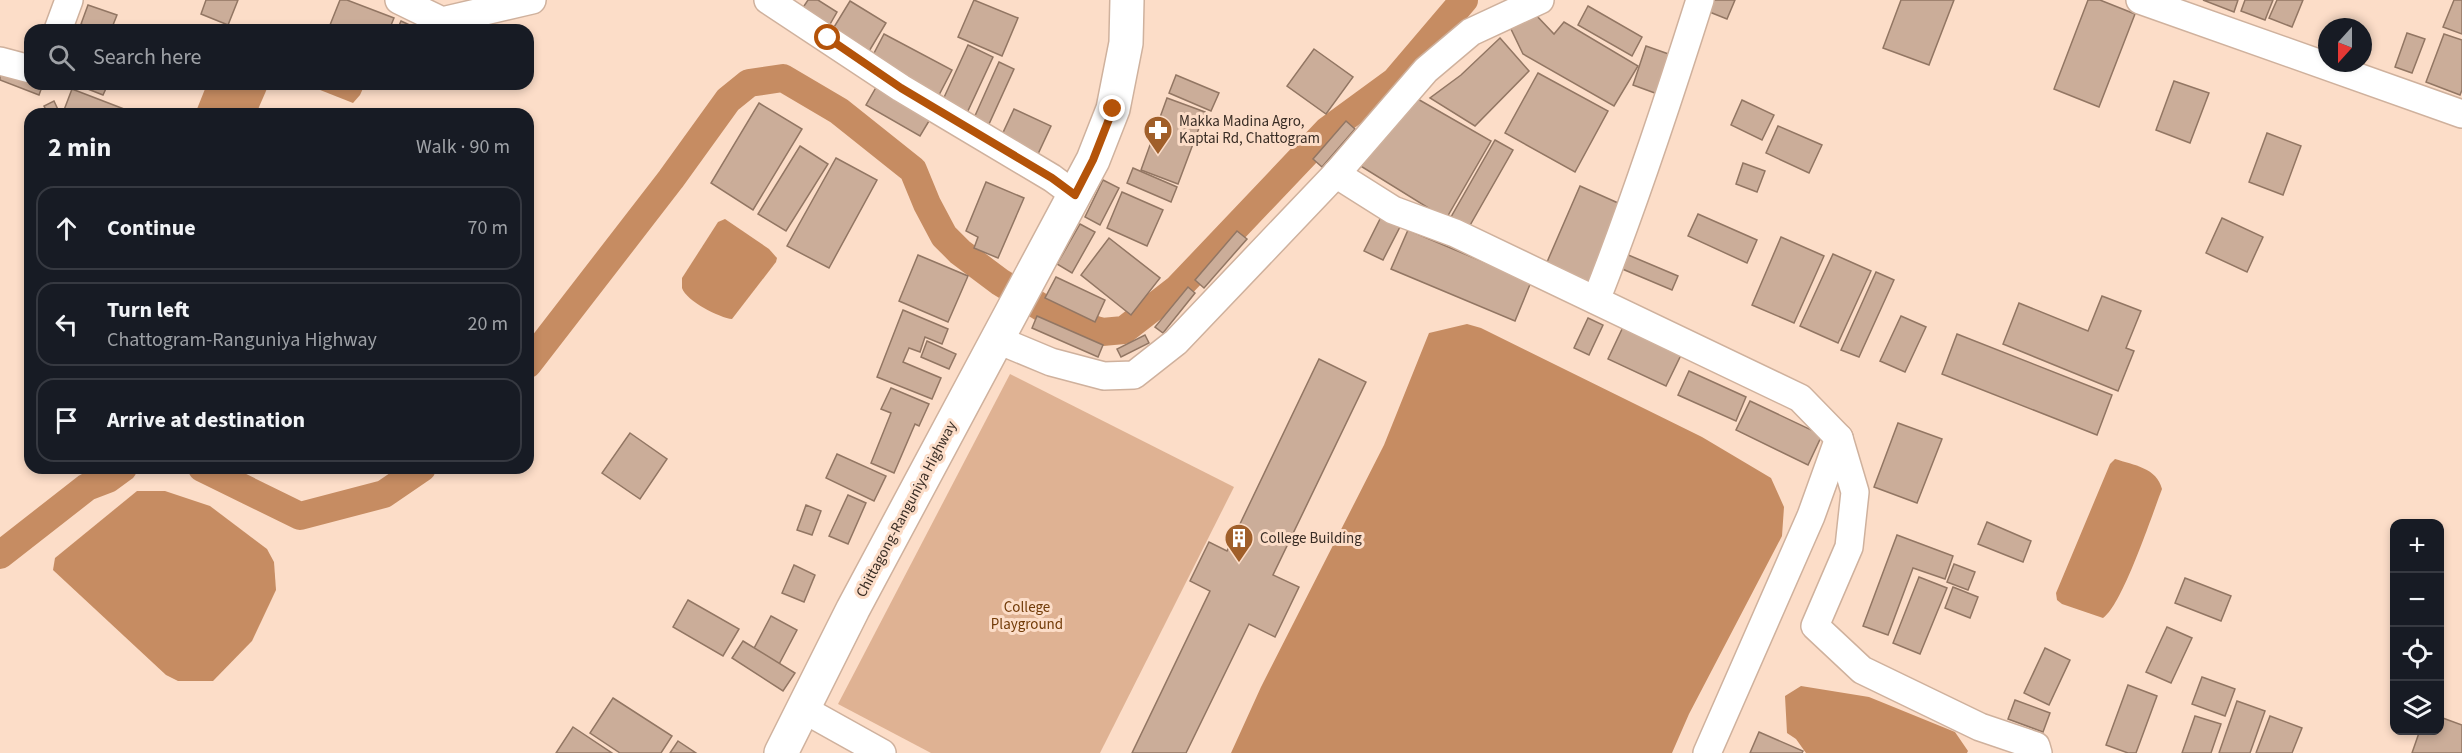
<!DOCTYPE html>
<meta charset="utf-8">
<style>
body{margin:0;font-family:"Source Sans 3",sans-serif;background:#20242c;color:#f1f3f6}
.controls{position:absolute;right:18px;bottom:18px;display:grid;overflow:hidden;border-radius:12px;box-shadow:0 3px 9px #0003}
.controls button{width:54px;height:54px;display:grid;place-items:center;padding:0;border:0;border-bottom:2px solid #363941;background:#171b24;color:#f1f3f6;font:30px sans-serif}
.compass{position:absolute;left:2318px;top:18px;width:54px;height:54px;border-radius:50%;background:#171b24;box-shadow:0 3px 9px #0003;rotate:201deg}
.stop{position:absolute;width:18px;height:18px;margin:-14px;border:4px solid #b45309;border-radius:50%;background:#fff}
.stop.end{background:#b45309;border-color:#fff;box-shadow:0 2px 6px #0008}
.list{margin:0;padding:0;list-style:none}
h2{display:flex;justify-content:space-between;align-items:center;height:78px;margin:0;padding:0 24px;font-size:26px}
h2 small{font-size:20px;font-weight:400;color:#9ea1a6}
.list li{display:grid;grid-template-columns:39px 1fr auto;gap:18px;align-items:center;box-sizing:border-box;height:84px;margin:0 12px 12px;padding:0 12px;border:2px solid #363941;border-radius:18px}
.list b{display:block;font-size:22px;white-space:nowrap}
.list p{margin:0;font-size:20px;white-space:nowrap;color:#9ea1a6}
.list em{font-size:20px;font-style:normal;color:#9ea1a6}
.icon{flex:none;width:33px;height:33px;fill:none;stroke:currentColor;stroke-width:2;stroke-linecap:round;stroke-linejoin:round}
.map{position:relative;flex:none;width:2462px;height:753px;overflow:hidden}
.search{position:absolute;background:#171b24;box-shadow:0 3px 9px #0003;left:24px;top:24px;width:510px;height:66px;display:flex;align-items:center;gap:15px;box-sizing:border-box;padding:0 21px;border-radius:18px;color:#9ea1a6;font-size:22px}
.panel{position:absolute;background:#171b24;box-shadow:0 3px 9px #0003;left:24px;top:108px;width:510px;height:366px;border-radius:18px}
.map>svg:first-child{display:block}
.green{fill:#dfb293}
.water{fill:#c68c62}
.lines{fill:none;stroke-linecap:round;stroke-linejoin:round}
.canal{stroke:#c68c62;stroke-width:28}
.building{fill:#cbad99;stroke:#927663;stroke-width:1.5}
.minor-casing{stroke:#cfb19d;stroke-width:30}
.major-casing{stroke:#cfb19d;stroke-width:36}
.minor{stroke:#fff;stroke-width:27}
.major{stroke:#fff;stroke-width:33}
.route{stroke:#b45309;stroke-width:8}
.labels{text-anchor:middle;stroke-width:6;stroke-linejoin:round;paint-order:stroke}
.poi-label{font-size:15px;fill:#392d25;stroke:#fcddc8;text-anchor:start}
.street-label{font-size:15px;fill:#392d25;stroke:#fcddc8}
.park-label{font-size:15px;fill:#723b08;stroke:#fcddc8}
</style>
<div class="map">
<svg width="2462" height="753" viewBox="0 0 2462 753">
<rect width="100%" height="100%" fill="#fcddc8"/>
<path class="green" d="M 1010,374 L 1234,487 L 1100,753 L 931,753 L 838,704 Z"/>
<g class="water">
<path d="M 207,84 L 269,84 L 256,114 L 195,114 Z"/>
<path d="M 305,84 L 365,84 L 360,95 L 353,103 Z"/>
<path d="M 725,219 L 769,249 L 777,258 L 776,262 L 732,319 C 720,318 686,301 682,288 C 682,287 682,279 682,278 L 718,222 Z"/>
<path d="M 1467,324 L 1481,328 L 1702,437 L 1771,478 L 1784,507 L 1782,536 L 1689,714 L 1672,753 L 1231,753 L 1261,687 L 1384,445 L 1429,333 Z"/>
<path d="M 2115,459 C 2134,465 2157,468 2162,489 C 2152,515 2122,606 2103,618 L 2062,604 L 2057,600 L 2056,593 L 2110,464 Z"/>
<path d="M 137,491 L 165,491 L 210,506 L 267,549 L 274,562 L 276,590 L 252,641 L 213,681 L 178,681 L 166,675 L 53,570 L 55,558 Z"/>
<path d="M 1801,686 L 1869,697 L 1955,732 L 1968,751 L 1967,753 L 1806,753 L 1796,739 L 1787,733 L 1785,696 Z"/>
</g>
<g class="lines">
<g class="canal">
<path d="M 528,364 L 671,179 L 728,100 L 749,83 L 783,78 L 839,111 L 913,170 L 927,204 L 944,236 L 960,252 L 1000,282 L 1049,312 L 1069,321 L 1102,332 L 1124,330 L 1178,288 L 1328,130 L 1395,81 L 1464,0"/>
<path d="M 202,468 L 300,516 L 384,494 L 422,468"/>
<path d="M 0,555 L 87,487 L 108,479 L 123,468"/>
</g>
</g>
<g class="building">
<path d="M 206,0 L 238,0 L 228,25 L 201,14 Z"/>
<path d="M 340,0 L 347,0 L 394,18 L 389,30 L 328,30 Z"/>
<path d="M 808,0 L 818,0 L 837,12 L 829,26 L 802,9 Z"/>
<path d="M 974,0 L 1018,18 L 1002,56 L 958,37 Z"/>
<path d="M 1705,0 L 1735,0 L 1727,19 L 1702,9 Z"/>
<path d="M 1901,0 L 1954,0 L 1929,65 L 1883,48 Z"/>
<path d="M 2088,0 L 2100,0 L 2135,14 L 2099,107 L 2054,89 Z"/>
<path d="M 2203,0 L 2238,0 L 2234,12 Z"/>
<path d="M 2245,0 L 2273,0 L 2265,20 L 2241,11 Z"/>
<path d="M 2277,0 L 2303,0 L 2292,27 L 2269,18 Z"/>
<path d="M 2454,0 L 2462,0 L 2462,34 L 2443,27 Z"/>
<path d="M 850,1 L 886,23 L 868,53 L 831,32 Z"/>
<path d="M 88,5 L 117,15 L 111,30 L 98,30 L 81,24 Z"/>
<path d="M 1588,6 L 1642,37 L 1632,56 L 1578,25 Z"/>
<path d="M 1535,14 L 1554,34 L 1564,22 L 1638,66 L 1614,106 L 1523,54 L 1510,27 Z"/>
<path d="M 401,21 L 420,30 L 397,30 Z"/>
<path d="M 2407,33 L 2425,39 L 2412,73 L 2395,67 Z"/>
<path d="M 884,34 L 952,70 L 939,95 L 871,59 Z"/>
<path d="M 2444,34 L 2462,40 L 2462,90 L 2460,95 L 2426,82 Z"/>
<path d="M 1500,38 L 1529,71 L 1475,126 L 1430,98 L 1461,75 Z"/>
<path d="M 968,45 L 993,57 L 966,115 L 941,104 Z"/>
<path d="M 1646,46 L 1677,57 L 1663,96 L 1633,85 Z"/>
<path d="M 1314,49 L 1353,77 L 1326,114 L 1287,86 Z"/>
<path d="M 999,62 L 1014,69 L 989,124 L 974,118 Z"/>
<path d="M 0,67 L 30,79 L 30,84 L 43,84 L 39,95 L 0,80 Z"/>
<path d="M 1538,73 L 1608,111 L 1575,172 L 1505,133 Z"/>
<path d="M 1176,75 L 1219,93 L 1211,111 L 1169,93 Z"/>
<path d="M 2174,81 L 2209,93 L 2190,143 L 2156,130 Z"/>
<path d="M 75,84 L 108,84 L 103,95 Z"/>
<path d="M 878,84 L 932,116 L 920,136 L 866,105 Z"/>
<path d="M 72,89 L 137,114 L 74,114 L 64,110 Z"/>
<path d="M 1409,94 L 1491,141 L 1446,219 L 1359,165 Z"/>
<path d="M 1167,98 L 1205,112 L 1178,184 L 1141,170 Z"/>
<path d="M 1742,100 L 1774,115 L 1762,140 L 1731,125 Z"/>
<path d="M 54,101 L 60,114 L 48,114 L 44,106 Z"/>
<path d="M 759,103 L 802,129 L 753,210 L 711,183 Z"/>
<path d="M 1014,109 L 1051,126 L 1038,154 L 1001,137 Z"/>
<path d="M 1346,121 L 1355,129 L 1322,167 L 1313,159 Z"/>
<path d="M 1778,126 L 1822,145 L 1809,173 L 1766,153 Z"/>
<path d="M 2267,133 L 2301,146 L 2283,195 L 2249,182 Z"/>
<path d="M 1495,140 L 1513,150 L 1469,227 L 1451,217 Z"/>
<path d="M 800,146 L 828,164 L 786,231 L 758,214 Z"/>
<path d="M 836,158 L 877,180 L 829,268 L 787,246 Z"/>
<path d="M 1743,163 L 1765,171 L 1757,192 L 1736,184 Z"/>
<path d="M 1133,168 L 1177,187 L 1171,202 L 1127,183 Z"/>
<path d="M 1103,180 L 1119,188 L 1100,225 L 1085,217 Z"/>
<path d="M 986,182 L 1024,198 L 998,258 L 974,248 L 978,237 L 966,231 Z"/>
<path d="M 1580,186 L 1627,207 L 1591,290 L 1544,269 Z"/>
<path d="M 1122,192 L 1163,210 L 1147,246 L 1107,228 Z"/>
<path d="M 1383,213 L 1402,223 L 1383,260 L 1364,251 Z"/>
<path d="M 1698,214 L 1757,240 L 1747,263 L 1688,236 Z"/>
<path d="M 2222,218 L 2263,237 L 2247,272 L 2206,253 Z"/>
<path d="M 1080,224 L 1095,232 L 1072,273 L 1057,264 Z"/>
<path d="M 1408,230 L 1531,282 L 1515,321 L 1391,269 Z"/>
<path d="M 1237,231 L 1247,239 L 1204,288 L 1195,280 Z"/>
<path d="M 1781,237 L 1824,256 L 1794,323 L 1752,305 Z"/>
<path d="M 1109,238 L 1160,278 L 1131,315 L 1081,275 Z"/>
<path d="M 1626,254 L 1678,276 L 1672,290 L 1620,268 Z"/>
<path d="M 1833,254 L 1871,271 L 1838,343 L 1800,326 Z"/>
<path d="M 918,255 L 968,276 L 948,322 L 899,301 Z"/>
<path d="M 1876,272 L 1894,280 L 1859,357 L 1841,350 Z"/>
<path d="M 1056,277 L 1105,300 L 1095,322 L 1045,298 Z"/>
<path d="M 1188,287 L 1195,293 L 1163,333 L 1155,327 Z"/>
<path d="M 2102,296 L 2141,311 L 2126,348 L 2134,351 L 2118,391 L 2003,344 L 2019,303 L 2088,331 Z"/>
<path d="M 903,310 L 948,329 L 942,344 L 925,337 L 920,352 L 909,348 L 903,362 L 941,378 L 932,399 L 877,377 Z"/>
<path d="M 1037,316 L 1103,345 L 1098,357 L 1032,328 Z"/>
<path d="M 1901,316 L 1926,327 L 1905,372 L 1880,361 Z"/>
<path d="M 1588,318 L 1603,325 L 1589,355 L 1574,348 Z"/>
<path d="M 1623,327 L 1681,355 L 1666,386 L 1608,359 Z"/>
<path d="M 1957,334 L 2112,395 L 2097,435 L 1942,374 Z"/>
<path d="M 1145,335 L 1149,343 L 1121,357 L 1117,349 Z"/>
<path d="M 927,341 L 956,354 L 949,369 L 921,357 Z"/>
<path d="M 1319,359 L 1366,382 L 1273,575 L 1299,587 L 1275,637 L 1249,624 L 1186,753 L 1132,753 L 1210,591 L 1190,581 L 1209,542 L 1227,551 Z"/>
<path d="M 1689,371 L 1746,397 L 1736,421 L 1678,395 Z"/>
<path d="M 891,388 L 929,404 L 919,426 L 915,424 L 894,473 L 871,463 L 891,413 L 881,409 Z"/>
<path d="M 1750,401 L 1822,435 L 1808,465 L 1736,430 Z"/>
<path d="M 1898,423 L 1942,439 L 1917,503 L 1874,487 Z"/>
<path d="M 630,433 L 667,459 L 640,499 L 602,473 Z"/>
<path d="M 837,454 L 886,476 L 874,501 L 826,478 Z"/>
<path d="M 848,495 L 866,503 L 848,544 L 829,536 Z"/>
<path d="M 806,505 L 821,511 L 812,535 L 797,530 Z"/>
<path d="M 1987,522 L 2031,541 L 2023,562 L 1978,544 Z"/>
<path d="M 1897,535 L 1953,556 L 1945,579 L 1913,568 L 1888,635 L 1863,626 Z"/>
<path d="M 1954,564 L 1975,572 L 1968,590 L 1947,582 Z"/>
<path d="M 794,565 L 815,575 L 804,602 L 782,593 Z"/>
<path d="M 1919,577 L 1947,588 L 1920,654 L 1893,643 Z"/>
<path d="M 2185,578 L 2231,596 L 2221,621 L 2175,603 Z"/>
<path d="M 1953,587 L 1978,597 L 1970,618 L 1945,608 Z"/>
<path d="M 688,600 L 739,629 L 723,656 L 673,627 Z"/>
<path d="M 771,616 L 797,630 L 777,668 L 751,654 Z"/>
<path d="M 2167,627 L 2192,638 L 2171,683 L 2146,672 Z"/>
<path d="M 743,641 L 795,673 L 783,691 L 732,658 Z"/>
<path d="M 2045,648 L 2070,660 L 2049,705 L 2024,693 Z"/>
<path d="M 2202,677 L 2235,689 L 2225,716 L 2192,704 Z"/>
<path d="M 2128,685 L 2157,696 L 2136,753 L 2128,753 L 2106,745 Z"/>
<path d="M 613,698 L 672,736 L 661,753 L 620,753 L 590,733 Z"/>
<path d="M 2015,700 L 2050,713 L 2043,732 L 2008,719 Z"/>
<path d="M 2237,701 L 2265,711 L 2250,753 L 2219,753 Z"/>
<path d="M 2195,716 L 2221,724 L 2211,753 L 2182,753 Z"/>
<path d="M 2270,716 L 2302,728 L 2292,753 L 2256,753 Z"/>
<path d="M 2440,717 L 2462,725 L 2462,753 L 2412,753 L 2420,730 L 2440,730 Z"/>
<path d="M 573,727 L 612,753 L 556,753 Z"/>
<path d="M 1759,732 L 1803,751 L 1802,753 L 1750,753 Z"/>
<path d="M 678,741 L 696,753 L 670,753 Z"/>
</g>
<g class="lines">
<g class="minor-casing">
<g id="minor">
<path d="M 399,0 L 442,21 L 532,0"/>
<path d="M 768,0 L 901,88 L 1052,178 L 1075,195"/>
<path d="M 2140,0 L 2462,114"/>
<path d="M 58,30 L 69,0"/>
<path d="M 0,61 L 30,69"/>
<path d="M 1336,174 L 1393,210 L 1455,233 L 1800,398 L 1839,438 L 1855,492 L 1849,547 L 1815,626 L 1862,670 L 1980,727 L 2036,746 L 2038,753"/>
<path d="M 1596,300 C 1635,202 1668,101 1700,0"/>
<path d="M 998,340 L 1051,362 L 1104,376 L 1134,375 L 1176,342 L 1336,174 L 1426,70 L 1471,32 L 1540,0"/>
<path d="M 803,709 L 882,753"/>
<path d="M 1707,753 L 1811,516 L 1839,438"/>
</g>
</g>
<g class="major-casing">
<path id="major" d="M 781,753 L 853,609 L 1093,160 L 1113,109 L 1126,43 L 1127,0"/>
</g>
<use href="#minor" class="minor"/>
<use href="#major" class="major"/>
</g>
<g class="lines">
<path class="route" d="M 828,38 L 901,88 L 1052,178 L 1075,195 L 1093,160 L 1113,109"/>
</g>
<defs>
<g id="pharmacy-pin" transform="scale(1.5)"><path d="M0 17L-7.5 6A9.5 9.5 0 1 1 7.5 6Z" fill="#a05f2a" stroke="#fcddc8"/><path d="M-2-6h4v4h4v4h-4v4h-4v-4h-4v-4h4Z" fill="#fff"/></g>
<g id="building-pin" transform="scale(1.5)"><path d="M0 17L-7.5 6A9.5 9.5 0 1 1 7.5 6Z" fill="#a05f2a" stroke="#fcddc8"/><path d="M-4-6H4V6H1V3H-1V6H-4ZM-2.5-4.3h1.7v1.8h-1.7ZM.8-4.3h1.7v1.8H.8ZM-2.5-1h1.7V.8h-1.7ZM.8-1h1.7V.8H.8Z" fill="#fff"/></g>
</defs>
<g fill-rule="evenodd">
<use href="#pharmacy-pin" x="1158" y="130"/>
<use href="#building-pin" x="1239" y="538"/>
</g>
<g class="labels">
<g class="poi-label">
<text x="1179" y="126">Makka Madina Agro,<tspan x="1179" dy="17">Kaptai Rd, Chattogram</tspan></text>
<text x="1260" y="543">College Building</text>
</g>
<g class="street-label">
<text transform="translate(906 509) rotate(-62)" y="5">Chittagong-Ranguniya Highway</text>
</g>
<g class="park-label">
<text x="1027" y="612">College<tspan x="1027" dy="17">Playground</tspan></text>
</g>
</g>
</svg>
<div class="controls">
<button>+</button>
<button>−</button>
<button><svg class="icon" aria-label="locate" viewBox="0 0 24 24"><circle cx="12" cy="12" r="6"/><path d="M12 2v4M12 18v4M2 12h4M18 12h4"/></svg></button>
<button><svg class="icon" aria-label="layers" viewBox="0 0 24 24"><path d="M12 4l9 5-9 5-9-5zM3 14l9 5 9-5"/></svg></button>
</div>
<svg class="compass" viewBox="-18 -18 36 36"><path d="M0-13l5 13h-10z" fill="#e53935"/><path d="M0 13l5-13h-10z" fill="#9ea1a6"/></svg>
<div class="stop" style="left:828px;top:38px"></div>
<div class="stop end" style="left:1113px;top:109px"></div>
<div class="search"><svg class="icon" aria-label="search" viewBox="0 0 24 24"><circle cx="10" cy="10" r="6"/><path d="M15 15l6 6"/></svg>Search here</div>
<section class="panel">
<h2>2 min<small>Walk · 90 m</small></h2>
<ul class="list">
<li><svg class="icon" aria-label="ahead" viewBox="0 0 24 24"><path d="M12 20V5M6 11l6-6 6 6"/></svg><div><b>Continue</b></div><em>70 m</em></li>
<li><svg class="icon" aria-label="left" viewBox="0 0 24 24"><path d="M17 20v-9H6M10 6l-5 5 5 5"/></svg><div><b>Turn left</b><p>Chattogram-Ranguniya Highway</p></div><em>20 m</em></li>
<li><svg class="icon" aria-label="arrive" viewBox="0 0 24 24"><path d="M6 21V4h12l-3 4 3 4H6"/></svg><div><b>Arrive at destination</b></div></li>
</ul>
</section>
</div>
